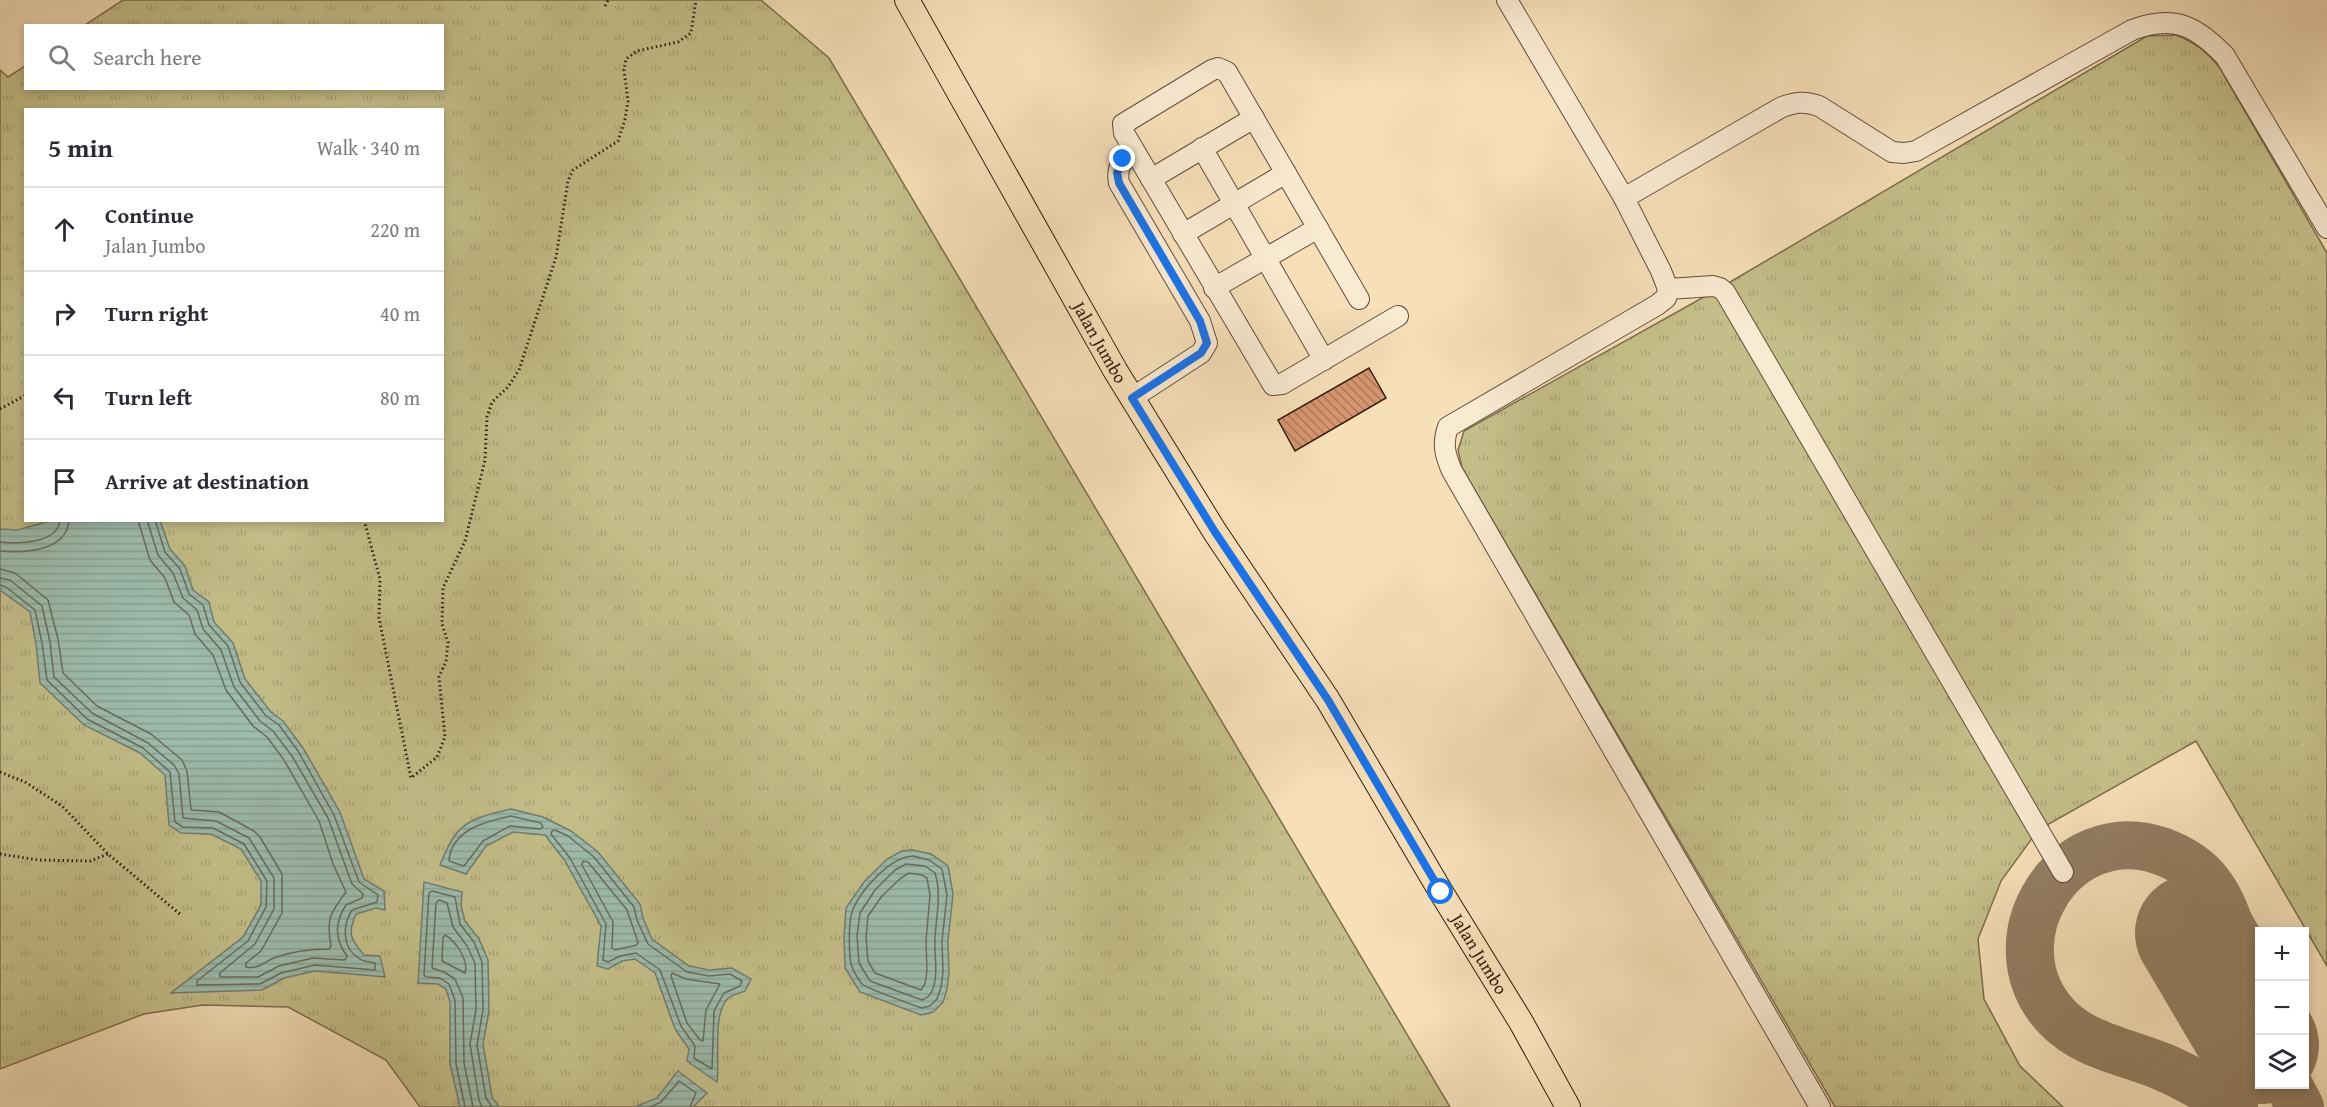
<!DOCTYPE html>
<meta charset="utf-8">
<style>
body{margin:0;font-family:"Gentium Book Plus",serif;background:#f7f7f7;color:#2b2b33}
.controls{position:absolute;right:18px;bottom:18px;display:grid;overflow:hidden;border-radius:0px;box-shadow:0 3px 9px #0003}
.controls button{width:54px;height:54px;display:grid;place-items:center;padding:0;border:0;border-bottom:2px solid #e1e1e2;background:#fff;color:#2b2b33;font:30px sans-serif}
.stop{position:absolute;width:18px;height:18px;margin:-14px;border:4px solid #1a73e8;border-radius:50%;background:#fff}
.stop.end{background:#1a73e8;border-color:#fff;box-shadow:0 2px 6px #0008}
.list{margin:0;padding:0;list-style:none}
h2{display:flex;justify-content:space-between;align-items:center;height:78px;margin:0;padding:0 24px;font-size:26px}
h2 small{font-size:20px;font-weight:400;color:#7c7c81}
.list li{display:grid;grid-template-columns:39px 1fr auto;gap:18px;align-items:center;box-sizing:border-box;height:84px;padding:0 24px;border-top:2px solid #e1e1e2}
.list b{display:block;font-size:22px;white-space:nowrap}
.list p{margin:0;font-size:20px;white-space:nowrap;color:#7c7c81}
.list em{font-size:20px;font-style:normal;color:#7c7c81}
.icon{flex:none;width:33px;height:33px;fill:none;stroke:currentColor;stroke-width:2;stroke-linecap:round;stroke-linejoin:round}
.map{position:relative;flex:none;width:2327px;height:1107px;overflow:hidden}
.search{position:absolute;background:#fff;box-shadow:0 3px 9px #0003;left:24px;top:24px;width:420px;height:66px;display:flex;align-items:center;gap:15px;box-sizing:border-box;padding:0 21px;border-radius:0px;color:#7c7c81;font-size:22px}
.panel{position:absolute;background:#fff;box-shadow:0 3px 9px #0003;left:24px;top:108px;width:420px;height:414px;border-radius:0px}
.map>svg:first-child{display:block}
.grass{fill:url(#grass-tufts);stroke:#7c6e4c;stroke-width:1.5;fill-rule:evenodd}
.water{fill:url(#water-rules);stroke:#737d6e;stroke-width:1.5}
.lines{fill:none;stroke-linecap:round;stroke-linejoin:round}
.shore{stroke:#686c5e;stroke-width:1.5}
.taxiway{stroke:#947e63;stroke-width:48}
.runway{stroke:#947e63;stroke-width:118}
.building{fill:url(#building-back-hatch);stroke:#331c0d;stroke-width:1.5}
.minor-casing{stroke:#644d38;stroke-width:22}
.major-casing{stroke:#331c0d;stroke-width:26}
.path{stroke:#331c0d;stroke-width:3;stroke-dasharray:1.5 3;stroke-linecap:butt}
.minor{stroke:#f9ead2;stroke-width:20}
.major{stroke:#f6dfb9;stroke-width:24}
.route{stroke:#1a73e8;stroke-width:8}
.labels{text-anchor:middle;stroke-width:4.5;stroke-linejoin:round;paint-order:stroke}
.street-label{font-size:18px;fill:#331c0d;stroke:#f9ead2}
</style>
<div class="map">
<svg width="2327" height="1107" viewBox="0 0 2327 1107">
<defs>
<pattern id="grass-tufts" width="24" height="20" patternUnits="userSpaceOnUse" patternTransform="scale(1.5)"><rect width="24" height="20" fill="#c4bf8a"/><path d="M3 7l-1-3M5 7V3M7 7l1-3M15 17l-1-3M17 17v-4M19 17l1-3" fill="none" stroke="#a9a476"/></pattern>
<pattern id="water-rules" width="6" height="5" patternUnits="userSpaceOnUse" patternTransform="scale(1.5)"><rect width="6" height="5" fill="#9dbdaf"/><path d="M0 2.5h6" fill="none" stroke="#88a295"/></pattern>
<pattern id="building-back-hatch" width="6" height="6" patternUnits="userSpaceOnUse" patternTransform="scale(1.5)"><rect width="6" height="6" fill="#d59571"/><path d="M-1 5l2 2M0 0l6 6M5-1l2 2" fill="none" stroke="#ad795b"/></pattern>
</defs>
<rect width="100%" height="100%" fill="#f6dfb9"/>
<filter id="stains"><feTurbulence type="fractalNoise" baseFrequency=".00333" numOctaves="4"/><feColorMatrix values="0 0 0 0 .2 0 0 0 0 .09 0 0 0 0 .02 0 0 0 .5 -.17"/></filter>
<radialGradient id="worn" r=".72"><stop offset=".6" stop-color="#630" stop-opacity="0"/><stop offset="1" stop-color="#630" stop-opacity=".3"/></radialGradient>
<g class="grass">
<path d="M 123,0 L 761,0 L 829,58 L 1450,1107 L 420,1107 L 386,1060 L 288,1007 L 203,1005 L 144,1014 L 0,1069 L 0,70 L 8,77 L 25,66 L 26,88 L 442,88 L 442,26 L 85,25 ZM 26,110 L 442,110 L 442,520 L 26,520 Z"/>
<path d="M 2176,35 C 2196,43 2207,52 2220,68 L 2327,253 L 2327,966 L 2196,741 L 2038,830 L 2001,881 L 1978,939 L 1984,999 L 2020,1066 L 2063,1107 L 1835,1107 L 1462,468 L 1458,450 L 1464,431 L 1720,288 L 2147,36 Z"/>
</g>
<g class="water">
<path d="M 50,521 L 160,521 L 170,549 L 185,566 L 193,590 L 209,602 L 214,622 L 233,643 L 245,679 L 271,712 L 283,721 L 303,748 L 340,812 L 364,879 L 384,891 L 385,910 L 376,908 L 356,914 C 347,933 351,940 364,955 L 380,956 L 385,977 L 315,971 L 284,978 L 262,990 L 171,993 L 243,937 L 261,905 L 261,881 L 241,849 L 211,834 L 181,833 L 169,825 L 165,775 L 140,753 L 84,725 L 40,683 L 36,644 L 30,612 L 0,590 L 0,529 L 17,530 Z"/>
<path d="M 511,809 L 543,817 L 571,831 L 598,852 L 640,904 L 643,918 L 652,939 L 689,966 L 709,970 L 732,968 L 751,979 L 745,991 C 740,993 732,995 728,998 C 712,1014 720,1060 717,1082 L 687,1061 L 689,1049 L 675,1029 L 655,973 L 635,959 L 622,961 L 608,969 L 597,966 L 601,926 L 565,861 L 545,835 L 513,832 L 486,846 L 466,874 L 440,865 C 457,822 468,819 511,809 Z"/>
<path d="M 913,850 L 931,854 L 948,866 L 953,894 L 948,941 L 949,973 L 947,989 L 943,1002 L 933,1012 L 921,1015 L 860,992 L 845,968 L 844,936 L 846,908 L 864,882 L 887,859 L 902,851 Z"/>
<path d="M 424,882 L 462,892 L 461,906 L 465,921 L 479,939 L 488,960 L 489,1011 L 483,1044 L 492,1097 L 499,1107 L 460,1107 L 450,1064 L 450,1002 L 446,989 L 438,984 L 418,983 Z"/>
<path d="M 678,1071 L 707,1093 L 693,1107 L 635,1107 L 657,1098 Z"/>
</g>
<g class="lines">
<g class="shore">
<path d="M 0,542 C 17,544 58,544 60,520"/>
<path d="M 0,551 C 23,553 67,552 69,520"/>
<path d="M 0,569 L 15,573 L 48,600 L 58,639 L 63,673 L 97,706 L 151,734 L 182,760 L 187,771 L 191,810 L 219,812 L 254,831 L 260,837 L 282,874 L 282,913 L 261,951 L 246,963 L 246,967 C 259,970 266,960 277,957 C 294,951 312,949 329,949 L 331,946 C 326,919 330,913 346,892 L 333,864 L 319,821 L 284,760 L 267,737 L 253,726 L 226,690 L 213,655 L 195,634 L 189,615 L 174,602 L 165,578 L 150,560 L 138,520"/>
<path d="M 0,578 L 10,580 L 42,606 L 50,642 L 54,677 L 92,713 L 148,743 L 174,765 L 179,774 L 183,818 L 216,821 L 249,838 L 274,878 L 274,909 L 255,944 L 220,973 L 220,977 L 258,977 L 279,966 L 313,958 L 345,960 L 347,956 C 335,940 334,923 346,905 L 362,898 L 363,894 L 352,884 L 328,818 L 292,756 L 273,731 L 260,721 L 234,687 L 221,650 L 203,629 L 197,610 L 183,598 L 173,573 L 158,555 L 147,520"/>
<path d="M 0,585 L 6,587 L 35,610 L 42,643 L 47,680 L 87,719 L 143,748 L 170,772 L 175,822 L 183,827 L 213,828 L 244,844 L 267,881 L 266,907 L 248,941 L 197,981 L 197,985 L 260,984 L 281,973 L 315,965 L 375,970 L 375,963 C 371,962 364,962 360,959 C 342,949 342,926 352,910 L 377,902 L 378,895 L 359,882 L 334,815 L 298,751 L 279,725 L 266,716 L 240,682 L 228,646 L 209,625 L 203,605 L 189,594 L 180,569 L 165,552 L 155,520"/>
<path d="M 511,816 L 541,823 L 543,827 L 540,829 L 510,826 L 483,841 L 464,866 L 449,861 C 451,830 486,821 511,816 Z"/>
<path d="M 555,830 L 568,836 L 594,857 L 634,907 L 637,920 L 648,944 L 687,972 L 709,976 L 730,974 L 742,981 L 740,986 L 724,993 L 714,1011 L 712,1069 L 694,1058 L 695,1046 L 681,1026 L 660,970 L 636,953 L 620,956 L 608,962 L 603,960 L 606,924 L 570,858 L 551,834 L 552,831 Z"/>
<path d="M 913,856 L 929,860 L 942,869 L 947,895 L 942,941 L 943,972 L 941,987 L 937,999 L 930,1006 L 922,1008 C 913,1005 866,988 862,984 C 858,979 853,970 851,964 C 849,952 848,920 853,909 C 862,889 890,857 913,856 Z"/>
<path d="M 583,861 L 588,862 L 627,910 L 638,942 L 637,945 L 615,950 L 612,948 L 613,922 L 582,865 Z"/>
<path d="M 906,864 L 925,866 L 935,873 C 942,895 936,916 935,939 C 934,956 939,975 932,991 C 930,996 927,998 922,1000 L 870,981 L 859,963 L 857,936 L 860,913 L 875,890 L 895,870 Z"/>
<path d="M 909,873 L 922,875 L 927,878 L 930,895 L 926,941 L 927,971 L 925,984 L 921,990 L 875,973 L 868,961 L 866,937 L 868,916 L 882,896 L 901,878 Z"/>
<path d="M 445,935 C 456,941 469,961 465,973 L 442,961 L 443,938 Z"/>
<path d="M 672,973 L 686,979 L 720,984 L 706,1010 L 703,1041 L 700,1040 L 687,1023 L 671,976 Z"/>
<path d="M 465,1107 L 456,1064 L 455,1000 L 449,984 L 440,978 L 426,977 L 424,975 L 429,893 L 432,891 L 455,897 L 460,924 L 474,942 L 482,962 L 483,1010 L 477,1045 L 486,1098 L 492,1107"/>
<path d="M 473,1107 L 464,1063 L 463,998 L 455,979 L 444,972 L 432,968 L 436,903 L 439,900 L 447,903 L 453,927 L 467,946 L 475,963 L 476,1010 L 470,1044 L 479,1100 L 482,1107"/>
<path d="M 650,1107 L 661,1102 L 679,1081 L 696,1093 L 690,1107"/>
</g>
<g class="taxiway">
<path d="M 2288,1084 L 2300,1107"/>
<path d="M 2234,1107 C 2212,1092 2187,1077 2163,1067 C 2128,1052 2084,1046 2057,1017 C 1987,943 2063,817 2161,851 C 2180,858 2197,868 2209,884 C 2228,909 2233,938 2241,968 C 2246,987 2253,1005 2260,1024"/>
</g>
<path class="runway" d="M 2194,933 L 2260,1045"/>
</g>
<path class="building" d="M 1369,368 L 1386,398 L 1295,451 L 1278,420 Z"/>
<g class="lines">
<g class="minor-casing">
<g id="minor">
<path d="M 1507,0 L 1624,198 L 1661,271 L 1668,289 L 1666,298 L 1657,305 L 1448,427 C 1442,444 1445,455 1452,471 L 1820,1107"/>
<path d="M 1202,148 L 1324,360"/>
<path d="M 1151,179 L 1254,118"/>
<path d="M 1624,198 L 1782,107 C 1796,102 1805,101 1819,106 L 1892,152 L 1904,153 L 1916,151 L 2132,30 C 2174,14 2196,26 2225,56 L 2327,228"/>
<path d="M 1183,234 L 1286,173"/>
<path d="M 1214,288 L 1318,228"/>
<path d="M 1668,289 L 1713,286 L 1720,288 L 1725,292 L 2063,872"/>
<path d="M 1359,299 L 1227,72 L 1218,68 L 1212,70 L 1123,124 L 1124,133 L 1273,385 L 1282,384 L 1398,316"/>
<path d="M 1132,398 L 1201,353 L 1207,343 L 1200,321 L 1119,183 C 1116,167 1122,160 1134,152"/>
</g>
</g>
<g class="major-casing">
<g id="major">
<path id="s1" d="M 907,0 L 1115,370 L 1215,532 L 1328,700 L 1441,892 L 1521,1022 L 1568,1107"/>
</g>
</g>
<g class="path">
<path d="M 605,6 L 608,0"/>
<path d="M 0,409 L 26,395"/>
<path d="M 364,520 L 380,579 L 379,618 L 411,778 L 437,757 L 445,737 L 439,677 L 446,661 L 448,642 L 442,624 L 443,588 L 465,541 L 485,460 L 487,417 L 492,402 L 508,387 L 519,370 L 556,257 L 568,181 L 573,170 L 618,141 L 625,119 L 628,101 L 624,70 L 626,59 L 637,51 L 678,42 L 691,33 L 696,0"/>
<path d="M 0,772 L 25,782 L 62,806 L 108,854 L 181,915"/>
<path d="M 0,854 L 38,860 L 90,861 L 108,854"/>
</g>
<use href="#minor" class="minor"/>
<use href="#major" class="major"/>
</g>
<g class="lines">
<path class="route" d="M 1123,159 L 1117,173 L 1119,183 L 1200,321 L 1207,343 L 1201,353 L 1132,398 L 1215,532 L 1328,700 L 1441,892"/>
</g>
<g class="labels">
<g class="street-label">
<text dy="6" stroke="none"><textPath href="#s1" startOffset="393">Jalan Jumbo</textPath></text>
<text dy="6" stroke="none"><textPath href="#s1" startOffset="1113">Jalan Jumbo</textPath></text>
</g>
</g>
<rect width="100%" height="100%" filter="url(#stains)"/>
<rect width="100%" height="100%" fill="url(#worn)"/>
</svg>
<div class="controls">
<button>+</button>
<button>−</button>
<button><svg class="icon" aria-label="layers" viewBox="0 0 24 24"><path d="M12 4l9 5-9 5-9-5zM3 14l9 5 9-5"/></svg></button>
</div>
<div class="stop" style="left:1441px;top:892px"></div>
<div class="stop end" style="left:1123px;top:159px"></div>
<div class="search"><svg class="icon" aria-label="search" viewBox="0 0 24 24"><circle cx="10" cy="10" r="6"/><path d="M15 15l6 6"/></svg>Search here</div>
<section class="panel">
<h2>5 min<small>Walk · 340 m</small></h2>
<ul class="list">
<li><svg class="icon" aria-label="ahead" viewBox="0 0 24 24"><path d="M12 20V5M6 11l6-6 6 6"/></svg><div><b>Continue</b><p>Jalan Jumbo</p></div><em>220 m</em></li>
<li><svg class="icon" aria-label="right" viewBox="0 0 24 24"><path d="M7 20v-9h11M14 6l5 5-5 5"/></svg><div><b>Turn right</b></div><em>40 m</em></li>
<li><svg class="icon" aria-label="left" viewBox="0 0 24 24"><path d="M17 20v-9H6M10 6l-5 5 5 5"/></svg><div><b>Turn left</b></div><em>80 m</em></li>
<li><svg class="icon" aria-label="arrive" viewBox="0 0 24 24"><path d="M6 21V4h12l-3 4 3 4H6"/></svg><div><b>Arrive at destination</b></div></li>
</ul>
</section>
</div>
